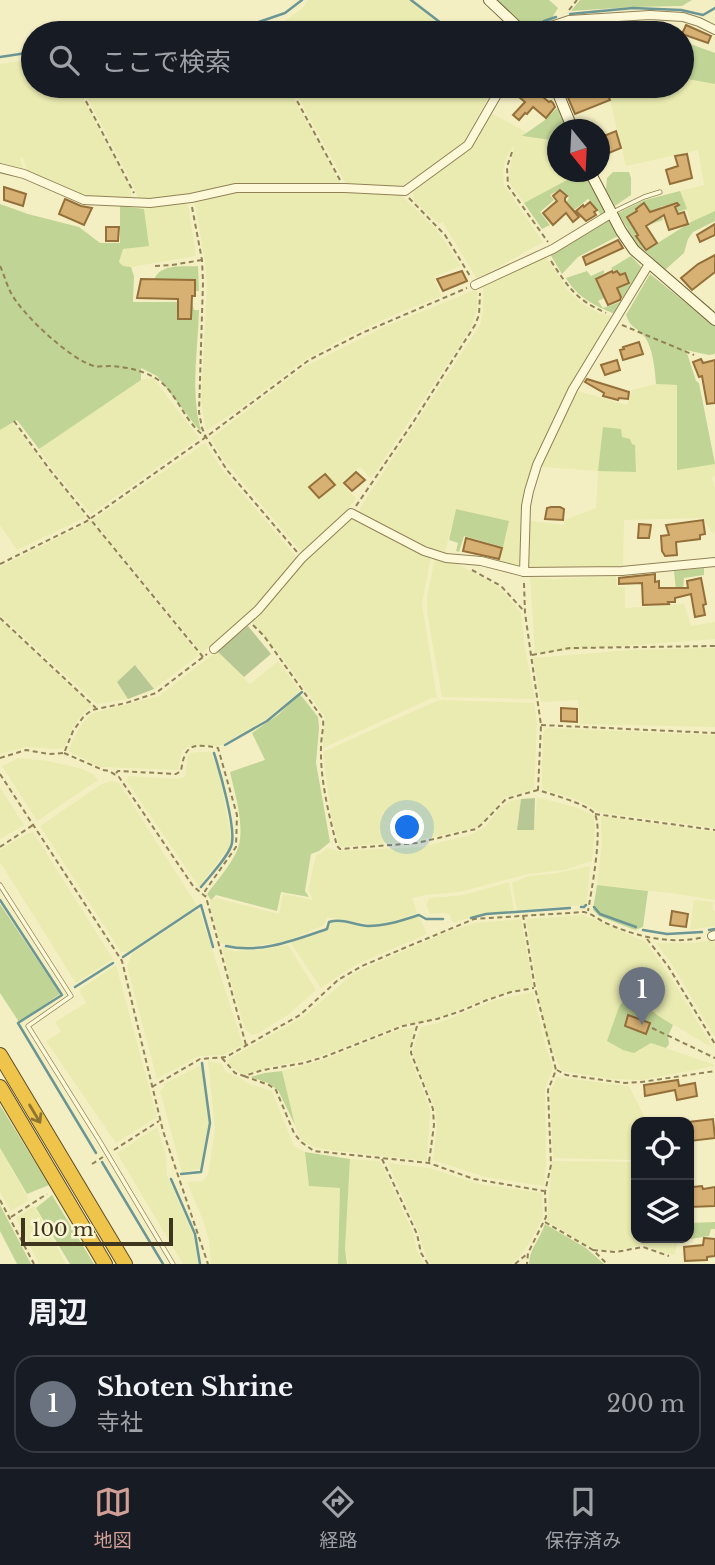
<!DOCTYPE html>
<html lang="ja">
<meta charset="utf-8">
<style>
body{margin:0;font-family:"Libre Baskerville","Noto Sans JP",serif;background:#20242c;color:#f1f3f6}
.controls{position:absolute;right:21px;bottom:21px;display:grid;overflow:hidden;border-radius:14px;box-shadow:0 2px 5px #0004}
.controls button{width:63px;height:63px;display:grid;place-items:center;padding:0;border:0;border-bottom:2px solid #363941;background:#171b24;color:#f1f3f6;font:35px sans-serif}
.compass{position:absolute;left:547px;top:119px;width:63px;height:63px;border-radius:50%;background:#171b24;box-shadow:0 2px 5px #0004;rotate:162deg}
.scale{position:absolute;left:21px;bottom:18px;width:152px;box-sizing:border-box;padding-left:7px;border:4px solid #3f341d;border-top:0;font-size:19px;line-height:24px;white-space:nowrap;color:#3f341d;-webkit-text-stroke:5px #faf6d4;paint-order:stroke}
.you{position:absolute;left:408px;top:828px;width:24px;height:24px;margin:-18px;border:5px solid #fff;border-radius:50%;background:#1a73e8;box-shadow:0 0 0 10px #1a73e833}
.badge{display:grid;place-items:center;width:46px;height:46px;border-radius:50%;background:#d19f95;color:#fff;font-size:23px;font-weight:700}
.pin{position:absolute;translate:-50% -58px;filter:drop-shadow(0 2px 4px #0008)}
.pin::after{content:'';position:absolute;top:37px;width:24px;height:21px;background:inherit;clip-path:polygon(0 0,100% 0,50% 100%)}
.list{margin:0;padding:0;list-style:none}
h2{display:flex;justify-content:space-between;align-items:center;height:91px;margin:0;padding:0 28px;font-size:30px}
h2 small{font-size:23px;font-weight:400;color:#9ea1a6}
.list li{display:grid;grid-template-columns:46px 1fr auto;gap:21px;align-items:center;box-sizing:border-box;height:98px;margin:0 14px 14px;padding:0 14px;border:2px solid #363941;border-radius:21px}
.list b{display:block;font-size:26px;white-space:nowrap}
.list p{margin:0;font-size:23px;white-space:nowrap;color:#9ea1a6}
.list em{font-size:23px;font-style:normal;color:#9ea1a6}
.icon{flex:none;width:38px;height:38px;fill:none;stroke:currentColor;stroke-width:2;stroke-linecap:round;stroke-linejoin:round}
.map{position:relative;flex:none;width:715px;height:1264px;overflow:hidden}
.search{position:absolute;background:#171b24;box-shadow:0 2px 5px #0004;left:21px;right:21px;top:21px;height:77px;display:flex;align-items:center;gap:18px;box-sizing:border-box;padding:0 24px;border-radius:38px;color:#9ea1a6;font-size:26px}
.sheet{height:203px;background:#171b24}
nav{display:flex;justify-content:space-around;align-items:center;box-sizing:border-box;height:98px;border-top:2px solid #363941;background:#171b24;font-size:19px;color:#9ea1a6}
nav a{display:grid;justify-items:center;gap:4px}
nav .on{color:#d19f95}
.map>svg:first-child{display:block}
.farmland{fill:#e9ebb0}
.green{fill:#c0d495}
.cemetery{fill:#b8c895}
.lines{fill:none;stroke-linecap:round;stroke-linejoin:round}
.stream{stroke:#6b9694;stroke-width:2.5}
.building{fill:#d7b174;stroke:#946f39;stroke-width:2}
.service-casing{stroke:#918157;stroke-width:5}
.minor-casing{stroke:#918157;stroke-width:10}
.secondary-casing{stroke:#73623a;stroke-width:12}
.motorway-casing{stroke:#5f4d2b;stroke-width:16}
.path{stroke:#918157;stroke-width:2;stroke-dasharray:5 3.5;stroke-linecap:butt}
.service{stroke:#fdf9d8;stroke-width:3.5}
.minor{stroke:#fdf9d8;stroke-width:8}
.secondary{stroke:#fdf9d8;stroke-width:10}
.motorway{stroke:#eec54a;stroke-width:14}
.oneway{stroke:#8e7531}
</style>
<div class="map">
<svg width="715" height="1264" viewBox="0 0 715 1264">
<rect width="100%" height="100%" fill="#f4efc3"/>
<g class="farmland">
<path d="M 308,0 L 410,0 L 451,33 L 264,33 L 262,29 L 285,21 L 304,7 Z"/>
<path d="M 33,59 L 33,86 L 76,86 L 130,187 L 131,198 L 87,197 L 28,172 L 23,158 L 20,157 L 23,170 L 0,164 L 0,64 Z"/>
<path d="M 682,78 L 715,84 L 715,211 L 691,222 L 680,191 L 704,185 L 698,150 L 626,166 L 610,100 L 615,86 L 682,86 Z"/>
<path d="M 81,86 L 287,86 L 341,184 L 229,184 L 210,190 L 177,197 L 138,199 L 135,189 Z"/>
<path d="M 292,86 L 495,86 L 463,143 L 409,184 L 397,187 L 346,184 Z"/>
<path d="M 489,112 L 526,132 L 523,137 L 557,141 L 558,172 L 582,172 L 524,203 L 508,181 L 514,145 L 507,156 L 503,170 L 504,185 L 543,242 L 477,279 L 443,223 L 444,221 L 439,224 L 414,201 L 413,192 L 470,146 Z"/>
<path d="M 291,190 L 400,194 L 437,230 L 461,266 L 434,277 L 441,296 L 391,316 L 342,339 L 303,361 L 243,406 L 206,431 L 201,401 L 207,286 L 205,263 L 195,203 L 198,200 L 228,193 L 245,191 Z"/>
<path d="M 183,202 L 188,205 L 196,256 L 131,267 L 123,266 L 119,262 L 123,249 L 149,245 L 144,209 Z"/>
<path d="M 545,255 L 569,292 L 583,304 L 599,313 L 613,317 L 581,368 L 553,420 L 539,451 L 525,494 L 519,567 L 499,562 L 509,521 L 456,509 L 445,552 L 427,548 L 358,513 L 360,508 L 480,325 L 483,312 L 483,286 Z"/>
<path d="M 477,289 L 477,310 L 471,328 L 371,479 L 360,467 L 342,483 L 356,499 L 332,527 L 302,553 L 223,459 L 211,438 L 304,367 L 384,327 Z"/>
<path d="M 153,378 L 199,438 L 91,514 L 53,470 L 39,449 L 141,380 Z"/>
<path d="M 656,384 L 677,385 L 677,469 L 715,464 L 715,474 L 712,478 L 715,488 L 715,530 L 713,534 L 703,518 L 624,520 L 623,568 L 529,569 L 527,565 L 531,521 L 564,525 L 564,520 L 596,508 L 598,471 L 541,467 L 564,417 L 578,391 L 627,405 L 632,390 Z"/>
<path d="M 13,423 L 48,470 L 86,517 L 17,550 L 0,525 L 0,430 Z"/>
<path d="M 205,443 L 221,468 L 298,559 L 239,623 L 202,653 L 93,520 Z"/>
<path d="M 349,518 L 354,518 L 431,556 L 422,604 L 437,698 L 432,698 L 323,748 L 325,717 L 282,657 L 252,621 L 308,557 Z"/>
<path d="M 91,521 L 199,655 L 154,689 L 136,665 L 117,682 L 128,699 L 97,704 L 0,615 L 0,567 Z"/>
<path d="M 435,559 L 445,562 L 454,562 L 499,587 L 521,613 L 525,648 L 535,699 L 442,697 L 427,612 L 427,596 Z"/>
<path d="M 616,576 L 617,587 L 625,587 L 625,608 L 684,604 L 691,626 L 715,622 L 715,639 L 535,653 L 530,577 L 553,579 Z"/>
<path d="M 0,620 L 93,706 L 87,710 L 80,717 L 73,727 L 64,748 L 56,749 L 25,747 L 0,754 Z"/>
<path d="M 715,648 L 715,727 L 580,724 L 578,700 L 541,702 L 533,658 L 631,650 Z"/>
<path d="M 217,651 L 250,684 L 278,661 L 300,691 L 266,719 L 220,746 L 191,745 L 182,751 L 178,770 L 100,767 L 68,751 L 78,730 L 86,719 L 94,713 L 159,696 Z"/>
<path d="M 441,700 L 534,703 L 537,722 L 534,789 L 505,797 L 483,822 L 476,827 L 470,829 L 417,840 L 341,847 L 339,845 L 331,816 L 323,752 L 432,703 Z"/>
<path d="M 547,728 L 715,735 L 715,828 L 598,812 L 593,808 L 576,799 L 544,790 L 542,786 L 543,732 Z"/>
<path d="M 200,752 L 211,752 L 219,772 L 232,843 L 199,887 L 126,780 L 129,776 L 177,779 L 185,777 L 187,759 L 190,753 Z"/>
<path d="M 19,758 L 48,761 L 79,768 L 93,774 L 98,780 L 37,821 L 2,766 Z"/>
<path d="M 112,781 L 119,783 L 197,906 L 128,952 L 121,952 L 40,826 L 102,784 Z"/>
<path d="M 0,787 L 24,825 L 0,839 Z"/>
<path d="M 537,797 L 578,808 L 593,815 L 595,825 L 592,861 L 564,870 L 528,874 L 459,892 L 426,895 L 412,898 L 417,913 L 393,921 L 374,925 L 327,917 L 324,925 L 288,941 L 243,948 L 220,943 L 210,905 L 211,900 L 216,898 L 279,914 L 283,894 L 313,900 L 308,890 L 316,855 L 321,853 L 327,848 L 338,851 L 422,847 L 470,835 L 485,827 L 498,810 L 510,801 L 521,799 L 517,829 L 534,830 Z"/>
<path d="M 601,816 L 715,832 L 715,900 L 671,893 L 597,885 L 602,843 Z"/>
<path d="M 33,832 L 113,959 L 76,983 L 0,862 L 0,850 L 28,833 Z"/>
<path d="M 590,866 L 587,902 L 584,905 L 517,910 L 512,883 L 528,876 L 552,874 Z"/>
<path d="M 509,882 L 514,911 L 485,913 L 453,923 L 449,914 L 441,913 L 430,914 L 426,905 L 430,898 L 464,895 Z"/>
<path d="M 694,900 L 714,902 L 712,909 L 715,911 L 715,926 L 690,930 Z"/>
<path d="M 197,910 L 200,912 L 243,1045 L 223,1055 L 199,1056 L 157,1079 L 127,966 L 133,953 Z"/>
<path d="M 418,915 L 427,934 L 353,966 L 321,988 L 291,943 L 324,932 L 328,923 L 332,920 L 360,926 L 381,927 Z"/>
<path d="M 584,915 L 646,942 L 676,986 L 713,1048 L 657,1015 L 630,992 L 651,1043 L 715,1065 L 715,1066 L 642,1080 L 611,1079 L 562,1071 L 545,1036 L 526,919 Z"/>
<path d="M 521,919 L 533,986 L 491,997 L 440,1017 L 418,1023 L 404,1024 L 326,1054 L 306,1060 L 269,1067 L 245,1075 L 240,1073 L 229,1065 L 227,1060 L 303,1017 L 353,974 L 365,968 L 452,930 L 476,923 Z"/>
<path d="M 712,940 L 715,945 L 715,1038 L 672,964 L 656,943 L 694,943 Z"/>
<path d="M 288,945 L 316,990 L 289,1014 L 259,1033 L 252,1035 L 245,1029 L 228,973 L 222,946 L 234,951 L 259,950 Z"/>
<path d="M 116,965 L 157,1117 L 116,1143 L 46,1041 L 61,1032 L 55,1022 L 86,1003 L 79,990 Z"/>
<path d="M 533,992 L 544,1040 L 553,1068 L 545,1088 L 546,1165 L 544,1186 L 485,1177 L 433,1160 L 437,1128 L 436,1111 L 412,1051 L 421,1027 L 438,1023 L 495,1000 Z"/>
<path d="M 414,1028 L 409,1055 L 430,1109 L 427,1161 L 329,1150 L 314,1147 L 303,1141 L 298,1134 L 295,1125 L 282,1071 L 323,1060 L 401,1029 Z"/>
<path d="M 208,1061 L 222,1064 L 226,1072 L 240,1078 L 247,1083 L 272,1091 L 294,1146 L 305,1152 L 309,1186 L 340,1188 L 338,1264 L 211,1264 L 209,1240 L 202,1218 L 187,1182 L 203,1181 L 208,1174 L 215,1130 Z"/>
<path d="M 201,1065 L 210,1119 L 200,1169 L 182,1172 L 160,1091 L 165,1087 L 164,1084 Z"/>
<path d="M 557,1077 L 629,1086 L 647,1122 L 636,1122 L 636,1160 L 553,1158 L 550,1093 Z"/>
<path d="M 157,1127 L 166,1155 L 167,1175 L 193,1235 L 199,1264 L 183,1264 L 117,1153 Z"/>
<path d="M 0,1149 L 29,1200 L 11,1211 L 0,1192 Z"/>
<path d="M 350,1159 L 380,1161 L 413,1233 L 417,1251 L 424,1264 L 348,1264 L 345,1249 Z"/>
<path d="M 552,1161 L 636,1162 L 636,1238 L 679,1238 L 674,1255 L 642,1245 L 618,1250 L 601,1250 L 588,1246 L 547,1221 Z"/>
<path d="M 388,1163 L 429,1168 L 479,1184 L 542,1193 L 543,1217 L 531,1241 L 519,1257 L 511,1264 L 431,1264 L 426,1256 L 419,1233 Z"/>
<path d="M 34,1206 L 66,1264 L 39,1264 L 16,1218 Z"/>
</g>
<g class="green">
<path d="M 497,0 L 549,0 L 558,8 L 552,18 L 552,21 L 531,32 Z"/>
<path d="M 580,0 L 692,0 L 682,6 L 632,7 L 571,11 Z"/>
<path d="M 682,41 L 715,53 L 715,84 L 682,78 Z"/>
<path d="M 559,106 L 568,129 L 558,130 L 557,141 L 522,136 L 545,120 Z"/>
<path d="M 582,172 L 584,172 L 607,211 L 601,215 L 590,200 L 588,199 L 574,210 L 567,201 L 569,198 L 561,189 L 550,195 L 554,200 L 540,212 L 550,225 L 542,229 L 524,203 Z"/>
<path d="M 613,172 L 629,172 L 631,178 L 631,195 L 615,206 L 606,190 L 607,178 Z"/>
<path d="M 680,191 L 687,209 L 678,212 L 675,203 L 660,207 L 663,220 L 646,226 L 635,235 L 645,251 L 691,222 L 715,211 L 715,221 L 693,232 L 688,239 L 684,253 L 665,270 L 645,251 L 641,251 L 618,213 L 645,200 Z"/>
<path d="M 0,204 L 28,214 L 79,227 L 100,243 L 120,243 L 120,206 L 144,209 L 149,246 L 123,249 L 119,262 L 123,266 L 131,267 L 134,276 L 133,302 L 192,302 L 194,310 L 199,310 C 198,350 190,392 201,430 L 199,430 L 157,376 L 141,368 L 141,380 L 39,449 L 17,420 L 0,430 Z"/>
<path d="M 609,219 L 618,236 L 578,257 L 562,274 L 550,254 L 581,237 Z"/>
<path d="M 631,256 L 644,270 L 623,299 L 618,289 L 630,282 L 625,272 L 620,274 L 618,270 L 614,271 L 611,268 Z"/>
<path d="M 198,266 L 199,291 L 196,291 L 196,279 L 154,280 C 160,263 183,267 198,266 Z"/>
<path d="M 604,270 L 604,273 L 595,279 L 604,298 L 598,301 L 603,308 L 623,301 L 615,314 C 595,306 577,297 566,278 L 587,271 L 591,276 Z"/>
<path d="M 650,274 L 715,326 L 715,354 L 709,355 L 686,350 L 696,381 L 699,383 L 715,464 L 677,470 L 677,385 L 656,384 C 655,370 653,347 644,336 C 637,327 630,328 626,315 Z"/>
<path d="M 603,427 L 621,429 L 622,437 L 630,439 L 632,444 L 635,445 L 636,472 L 598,471 Z"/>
<path d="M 456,509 L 509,521 L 503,547 L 464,536 L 459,552 L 456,551 L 458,543 L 449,540 Z"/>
<path d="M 704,568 L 704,575 L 684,578 L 683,590 L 676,591 L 674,571 Z"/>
<path d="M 300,694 L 318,717 L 319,728 L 316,763 L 330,842 L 319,851 L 311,854 L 305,891 L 309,897 L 281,892 L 277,911 L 216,895 L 211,900 L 207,894 C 217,881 228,868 236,853 C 247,832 235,794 230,772 L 265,760 L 252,733 L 278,715 Z"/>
<path d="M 597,885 L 648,891 L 643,927 L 635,930 L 599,916 L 593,910 Z"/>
<path d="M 0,904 L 60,994 L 19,1022 L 0,993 Z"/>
<path d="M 630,991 L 657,1015 L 673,1025 L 668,1036 L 669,1044 L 666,1048 L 651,1043 L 634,1053 L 623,1050 L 607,1041 L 619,1007 Z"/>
<path d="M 282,1071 L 295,1125 L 278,1090 L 268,1083 L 250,1077 L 265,1073 Z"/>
<path d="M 0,1105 L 49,1185 L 27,1194 L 0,1148 Z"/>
<path d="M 305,1152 L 350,1159 L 345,1249 L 347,1264 L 338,1264 L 340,1188 L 309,1186 Z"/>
<path d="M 52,1195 L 94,1264 L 70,1264 L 36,1208 Z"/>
<path d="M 0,1205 L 31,1264 L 17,1264 L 0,1231 Z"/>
<path d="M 715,1222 L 715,1229 L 711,1229 L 709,1236 L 691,1239 L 689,1223 Z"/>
<path d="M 545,1224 L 586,1248 L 604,1264 L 529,1264 C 530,1247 540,1240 545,1224 Z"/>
</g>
<g class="cemetery">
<path d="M 248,626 L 271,654 L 244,677 L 217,651 Z"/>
<path d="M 135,665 L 154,689 L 128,699 L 117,682 Z"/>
<path d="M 535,798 L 534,830 L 517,830 L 521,799 Z"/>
</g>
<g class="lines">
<g class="stream">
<path d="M 411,0 L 454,33"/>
<path d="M 570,14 L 633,8 L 681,10 L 703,15 L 715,8"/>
<path d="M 533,29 L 544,21 L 556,17"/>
<path d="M 227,33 L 285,13 L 302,0"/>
<path d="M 0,57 L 33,52"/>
<path d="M 225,745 L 267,721 L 302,692"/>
<path d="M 201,887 C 209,877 230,855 232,843 C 235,824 220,772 214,753"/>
<path d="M 0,900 L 62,995 L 18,1023 L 96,1153"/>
<path d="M 581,907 L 584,907 L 586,905"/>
<path d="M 594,907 L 600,914 L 636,927"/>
<path d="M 471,918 L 486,914 L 570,908"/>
<path d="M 643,930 L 667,934 L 702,932"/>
<path d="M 709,930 L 715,929"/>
<path d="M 226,946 C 260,954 295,940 327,929 L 329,922 C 342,918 355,925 368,926 C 386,926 403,920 419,915 L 426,919 L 443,919"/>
<path d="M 123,957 L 201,905 L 213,947"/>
<path d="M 75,987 L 113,963"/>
<path d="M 102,1162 L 163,1264"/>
<path d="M 181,1174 L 201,1172 L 210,1123 L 202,1063"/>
<path d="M 171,1179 L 195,1234 L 200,1264"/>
</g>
</g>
<g class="building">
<path d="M 686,25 L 711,36 L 708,43 L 682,34 Z"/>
<path d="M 508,86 L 543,86 L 537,92 L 549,102 L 551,101 L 553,103 L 555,107 L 546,118 L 533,107 L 527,114 L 525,113 L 519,120 L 513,115 L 525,102 L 508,88 Z"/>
<path d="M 563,86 L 604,86 L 610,100 L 575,114 Z"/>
<path d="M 616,131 L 621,148 L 599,157 L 599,138 Z"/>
<path d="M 687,154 L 692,178 L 670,184 L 666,170 L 678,166 L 675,156 Z"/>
<path d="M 4,187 L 26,194 L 23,206 L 4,200 Z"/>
<path d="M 560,190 L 567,196 L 565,198 L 565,201 L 579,217 L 573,222 L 566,213 L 553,225 L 543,213 L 557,201 L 553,196 Z"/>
<path d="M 65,199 L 81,206 L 92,208 L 84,225 L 59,214 Z"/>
<path d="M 590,202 L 597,210 L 594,212 L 596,215 L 586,221 L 576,211 L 583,205 L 584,207 Z"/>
<path d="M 644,203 L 650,212 L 677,203 L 679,205 L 675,207 L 678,214 L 684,212 L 688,224 L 669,230 L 664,215 L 646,226 L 657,243 L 646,250 L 636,236 L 638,235 L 627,217 L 637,211 L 636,209 Z"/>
<path d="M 715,224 L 715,235 L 700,242 L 697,235 Z"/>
<path d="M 106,227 L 119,227 L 118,241 L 106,241 Z"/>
<path d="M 618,240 L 623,248 L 586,265 L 583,257 Z"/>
<path d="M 715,255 L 715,272 L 692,290 L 681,278 L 698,264 Z"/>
<path d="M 462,271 L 467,281 L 443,291 L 437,279 Z"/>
<path d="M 612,271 L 613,273 L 617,271 L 620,275 L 625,273 L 629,283 L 617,288 L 621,297 L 620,300 L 608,305 L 596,279 Z"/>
<path d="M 141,279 L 195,280 L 195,296 L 192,296 L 191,319 L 178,319 L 178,299 L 137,298 Z"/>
<path d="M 639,342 L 643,354 L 623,360 L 620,350 L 624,349 L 623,347 Z"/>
<path d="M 701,359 L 703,363 L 715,360 L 715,403 L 707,404 L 702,376 L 699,377 L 693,362 Z"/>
<path d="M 617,360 L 620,370 L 605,375 L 601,365 Z"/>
<path d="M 587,379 L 629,392 L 628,399 L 619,398 L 618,400 L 603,396 L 604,393 L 585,382 Z"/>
<path d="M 356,472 L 365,480 L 352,491 L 344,483 Z"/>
<path d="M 325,474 L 335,485 L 319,498 L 309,487 Z"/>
<path d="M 551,507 L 560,507 L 564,509 L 563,520 L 545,519 L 547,508 Z"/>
<path d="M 703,520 L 705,534 L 700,535 L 700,539 L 676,542 L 677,555 L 665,556 L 662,551 L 661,536 L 669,535 L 666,525 Z"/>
<path d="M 639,524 L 651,525 L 649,538 L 638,538 Z"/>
<path d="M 466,538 L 502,548 L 499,559 L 463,551 Z"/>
<path d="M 655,574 L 655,582 L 659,581 L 659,588 L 688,588 L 687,581 L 701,578 L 706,604 L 703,605 L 705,615 L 695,617 L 691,594 L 675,598 L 675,602 L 668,602 L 669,604 L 643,605 L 642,583 L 619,584 L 619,578 Z"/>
<path d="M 561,708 L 577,709 L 577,722 L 561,721 Z"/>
<path d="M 672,911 L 688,914 L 686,927 L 670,925 Z"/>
<path d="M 628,1015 L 650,1023 L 646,1034 L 625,1026 Z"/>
<path d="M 678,1080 L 679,1086 L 695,1083 L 697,1096 L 677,1100 L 675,1090 L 645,1096 L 644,1085 Z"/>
<path d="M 713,1119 L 715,1138 L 690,1141 L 689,1122 Z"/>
<path d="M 702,1186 L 703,1189 L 715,1187 L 715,1206 L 690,1207 L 689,1190 L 693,1189 L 693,1187 Z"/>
<path d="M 704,1238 L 715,1239 L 715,1256 L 707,1257 L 707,1260 L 685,1261 L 684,1247 L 703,1245 Z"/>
</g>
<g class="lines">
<g class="service-casing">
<g id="service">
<path d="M 613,212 L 644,197 L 660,192"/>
<path d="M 0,885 L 71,996 L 28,1026 L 99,1140 L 173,1264"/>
</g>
</g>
<g class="minor-casing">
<g id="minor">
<path d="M 538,33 L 554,25 L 569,20 L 650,15 L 683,17 L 699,22 L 715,30"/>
<path d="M 0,168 L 24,174 L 84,200 L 150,203 L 191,198 L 236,188 L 345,188 L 405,191 L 468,145 L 502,86"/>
<path d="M 475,285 L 553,249 L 612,213"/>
<path d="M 524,572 L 526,506 L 529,491 L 537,465 L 573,389 L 649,264"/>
<path d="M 214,649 L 258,610 L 302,558 L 351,513 L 424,551 L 446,558 L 481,561 L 524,572 L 622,571 L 715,562"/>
<path d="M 712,936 L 715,935"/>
</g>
</g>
<g class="secondary-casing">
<g id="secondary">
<path d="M 489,0 L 524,33"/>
<path d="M 555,86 L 573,130"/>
<path d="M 590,172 L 621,231 L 634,250 L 715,320"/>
</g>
</g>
<g class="motorway-casing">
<g id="motorway">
<path d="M 0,1055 L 125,1264"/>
<path d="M 0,1087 L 105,1264"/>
</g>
</g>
<g class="path">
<path d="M 569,10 L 577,0"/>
<path d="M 260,30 L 261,33"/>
<path d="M 78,86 L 134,193"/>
<path d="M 289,86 L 340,180"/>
<path d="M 512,152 L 507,167 L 508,186 L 548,242"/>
<path d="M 409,198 L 445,235 L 470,276"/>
<path d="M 192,207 L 202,260 L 203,282 L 199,412 L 202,428 L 206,437 L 227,470 L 297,552"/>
<path d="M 551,261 C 569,288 575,299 606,313"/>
<path d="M 0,266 C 4,274 6,283 10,291 C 20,313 71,360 94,366 C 99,367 105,366 110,366 C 127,367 142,370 157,379 C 178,393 184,423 206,437"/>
<path d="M 155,266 L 172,265 L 202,260"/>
<path d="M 622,325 L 694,355"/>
<path d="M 14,421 L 50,470 L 203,657"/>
<path d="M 356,506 L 412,424 L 475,325 L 479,315 L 480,293"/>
<path d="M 0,564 L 87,521 L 206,437 L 309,360 L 362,333 L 467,288"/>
<path d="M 472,570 L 501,586 L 524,611"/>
<path d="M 524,583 L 525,613 L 541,725 L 538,790 C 550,794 587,804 594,813 C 604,826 591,893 588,911"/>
<path d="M 0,618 L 96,708"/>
<path d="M 253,625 L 264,636 L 323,719 C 324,728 321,737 321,747 C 320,779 329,816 337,846 L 340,849 L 417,843 L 476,829 L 482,824 L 506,799 L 538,790"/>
<path d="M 532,655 L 570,648 L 715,646"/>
<path d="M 541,725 L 715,733"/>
<path d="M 64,753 L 103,770 L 109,771 L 119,777 L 193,886 L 206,897 L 246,1045"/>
<path d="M 0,758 L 26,750 L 49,754 L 64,753 L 73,731 L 84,716 L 92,710 L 126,703 L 156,693 L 207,654"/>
<path d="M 116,773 L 118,771 L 176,774 L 181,771 C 185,744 192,743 218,748 L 237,815 L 236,847 L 205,891 L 206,896"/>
<path d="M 0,774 L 122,961 L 163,1131 L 208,1264"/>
<path d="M 595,814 L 715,830"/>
<path d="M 0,847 L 33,825"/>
<path d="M 523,915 L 535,988 L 556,1070 L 548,1090 L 551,1165 L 545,1192 L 546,1217 L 528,1253 L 527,1264"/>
<path d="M 647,939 L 668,966 L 715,1044"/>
<path d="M 417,1026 L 411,1047 L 411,1053 L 433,1109 L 434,1125 L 429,1162"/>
<path d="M 652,1028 L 715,1058"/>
<path d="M 222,1058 L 235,1073 L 244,1076 L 263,1070 L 304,1063 L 324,1057 L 403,1026 L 437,1019 L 461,1011 L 487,1000 L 511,992 L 534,988"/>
<path d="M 557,1070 L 566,1075 L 625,1083 L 641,1082 L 715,1071"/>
<path d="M 244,1076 L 269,1085 L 276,1090 L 294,1133 L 301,1142 L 314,1151 L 429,1163 L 474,1179 L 544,1191"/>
<path d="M 152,1087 L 200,1059 L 226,1057 L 300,1015 L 338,980 L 362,966 L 409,946 L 474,919 L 584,912 C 593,914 600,921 608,924 C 638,937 672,945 704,937"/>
<path d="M 114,1150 L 159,1121"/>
<path d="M 382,1159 L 417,1234 L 421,1253 L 428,1264"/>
<path d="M 92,1164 L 103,1157"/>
<path d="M 0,1200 L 34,1264"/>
<path d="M 11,1217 L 47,1194"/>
<path d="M 545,1222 L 593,1250 L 607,1264"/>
<path d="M 593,1250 L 616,1252 L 643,1247 L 669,1256"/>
<path d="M 515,1264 L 527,1254"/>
</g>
<use href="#service" class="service"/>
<use href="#minor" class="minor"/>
<use href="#secondary" class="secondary"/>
<use href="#motorway" class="motorway"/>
</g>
<defs><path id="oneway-shaft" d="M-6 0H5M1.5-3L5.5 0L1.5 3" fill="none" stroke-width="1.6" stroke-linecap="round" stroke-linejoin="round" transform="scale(1.75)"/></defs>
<use class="oneway" href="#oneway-shaft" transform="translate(35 1114) rotate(59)"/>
</svg>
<div class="controls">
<button><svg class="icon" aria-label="locate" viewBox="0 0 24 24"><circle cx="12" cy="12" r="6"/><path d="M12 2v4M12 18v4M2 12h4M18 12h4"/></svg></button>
<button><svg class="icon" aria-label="layers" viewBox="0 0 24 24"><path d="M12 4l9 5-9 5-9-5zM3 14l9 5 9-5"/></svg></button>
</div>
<svg class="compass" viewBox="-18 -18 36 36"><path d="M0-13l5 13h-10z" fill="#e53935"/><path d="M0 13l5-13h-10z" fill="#9ea1a6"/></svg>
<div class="scale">100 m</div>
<div class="you"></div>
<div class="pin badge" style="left:642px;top:1025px;background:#6b7280">1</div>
<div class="search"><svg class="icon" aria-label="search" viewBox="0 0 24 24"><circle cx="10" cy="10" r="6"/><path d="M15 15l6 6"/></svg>ここで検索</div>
</div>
<section class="sheet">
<h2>周辺<small></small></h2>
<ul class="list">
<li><span class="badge" style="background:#6b7280">1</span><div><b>Shoten Shrine</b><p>寺社</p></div><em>200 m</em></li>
</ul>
</section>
<nav>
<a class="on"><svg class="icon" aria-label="map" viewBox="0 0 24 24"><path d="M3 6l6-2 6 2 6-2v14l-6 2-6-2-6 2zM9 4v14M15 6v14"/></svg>地図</a>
<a><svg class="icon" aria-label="directions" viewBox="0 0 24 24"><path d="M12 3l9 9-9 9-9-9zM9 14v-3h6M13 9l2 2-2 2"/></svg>経路</a>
<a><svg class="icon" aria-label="saved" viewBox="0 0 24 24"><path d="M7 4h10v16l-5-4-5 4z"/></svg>保存済み</a>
</nav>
